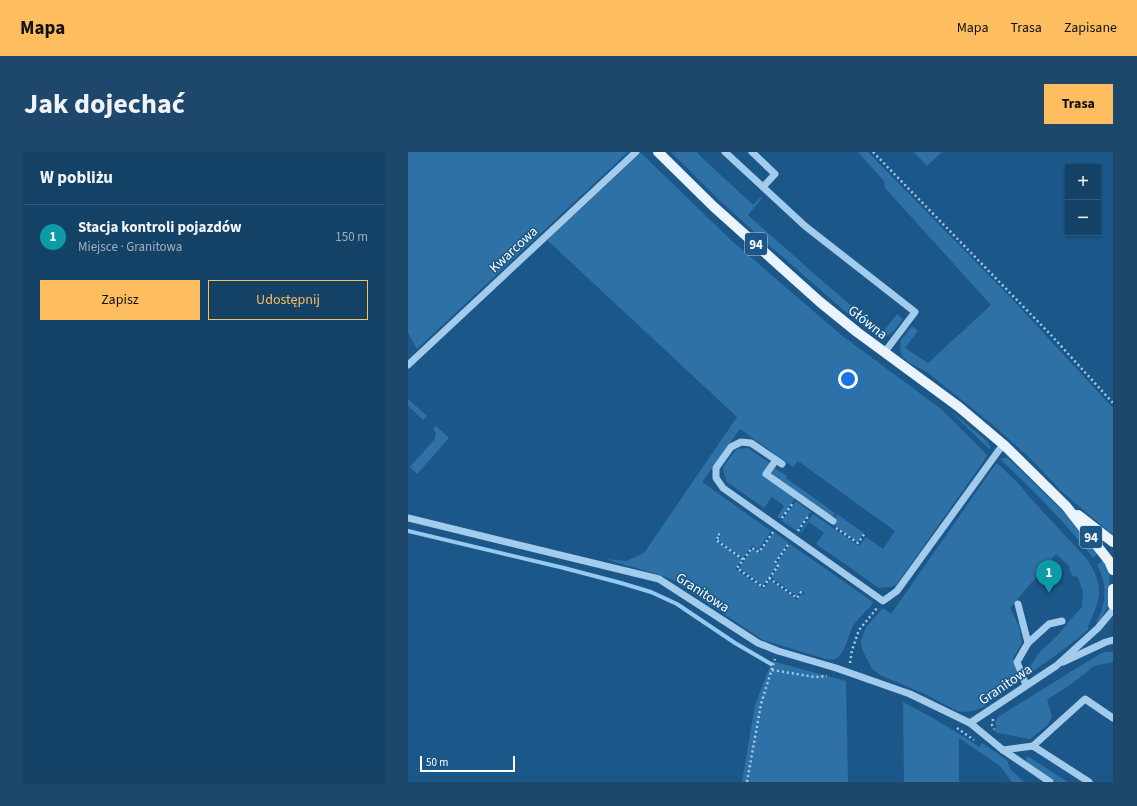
<!DOCTYPE html>
<html lang="pl">
<meta charset="utf-8">
<style>
body{margin:0;font-family:"Source Sans 3",sans-serif;background:#1d486c;color:#f1f3f6}
.controls{position:absolute;right:12px;top:12px;display:grid;overflow:hidden;border-radius:0px;box-shadow:0 1px 3px #0004}
.controls button{width:36px;height:36px;display:grid;place-items:center;padding:0;border:0;border-bottom:1px solid #335a7a;background:#144166;color:#f1f3f6;font:20px sans-serif}
.scale{position:absolute;left:12px;bottom:10px;width:95px;box-sizing:border-box;padding-left:4px;border:2px solid #fff;border-top:0;font-size:11px;line-height:14px;white-space:nowrap;color:#fff;-webkit-text-stroke:3px #1b5788;paint-order:stroke}
.you{position:absolute;left:440px;top:227px;width:14px;height:14px;margin:-10px;border:3px solid #fff;border-radius:50%;background:#1a73e8;box-shadow:0 0 0 6px #1a73e833}
.badge{display:grid;place-items:center;width:26px;height:26px;border-radius:50%;background:#febe60;color:#fff;font-size:13px;font-weight:700}
.pin{position:absolute;translate:-50% -33px;filter:drop-shadow(0 1px 2px #0008)}
.pin::after{content:'';position:absolute;top:21px;width:14px;height:12px;background:inherit;clip-path:polygon(0 0,100% 0,50% 100%)}
.list{margin:0;padding:0;list-style:none}
h2{display:flex;justify-content:space-between;align-items:center;height:52px;margin:0;padding:0 16px;font-size:17px}
h2 small{font-size:13px;font-weight:400;color:#9dafbf}
.list li{display:grid;grid-template-columns:26px 1fr auto;gap:12px;align-items:center;box-sizing:border-box;height:64px;padding:0 16px;border-top:1px solid #335a7a}
.list b{display:block;font-size:15px;white-space:nowrap}
.list p{margin:0;font-size:13px;white-space:nowrap;color:#9dafbf}
.list em{font-size:13px;font-style:normal;color:#9dafbf}
.actions{display:flex;gap:8px;padding:12px 16px}
.actions a{flex:1;padding:9px 0;border:1px solid #febe60;border-radius:0px;text-align:center;font-size:14px;color:#febe60}
.actions .main{background:#febe60;color:#111}
.map{position:relative;flex:none;width:705px;height:630px;overflow:hidden;border-radius:0px}
header{display:flex;align-items:center;gap:24px;box-sizing:border-box;height:56px;padding:0 20px;background:#febe60;color:#111}
header strong{font-size:19px}
nav{display:flex;gap:22px;margin-inline-start:auto;font-size:14px}
.intro{display:flex;align-items:center;justify-content:space-between;box-sizing:border-box;height:96px;padding:0 24px}
h1{margin:0;font-size:28px}
.button{padding:10px 18px;border-radius:0px;background:#febe60;color:#111;font-size:14px;font-weight:700}
main{display:flex;gap:24px;padding:0 24px}
aside{flex:1;background:#144166;border-radius:0px;box-shadow:0 1px 3px #0004}
.map>svg:first-child{display:block}
.green{fill:#2e71a6}
.lines{fill:none;stroke-linecap:round;stroke-linejoin:round}
.stream{stroke:#96c9ee;stroke-width:4}
.path{stroke:#a3ccec;stroke-width:2.5;stroke-dasharray:2 3;stroke-linecap:butt}
.minor{stroke:#a3ccec;stroke-width:7}
.major{stroke:#e9f4ff;stroke-width:10}
.labels{text-anchor:middle;stroke-width:3;stroke-linejoin:round;paint-order:stroke}
.shield{fill:#1b5788;stroke:#bbcddb;stroke-width:1}
.shield-label{font-size:13px;font-weight:bold;fill:#fff}
.street-label{font-size:14px;fill:#fff;stroke:#1b5788}
</style>
<header>
<strong>Mapa</strong>
<nav><a>Mapa</a><a>Trasa</a><a>Zapisane</a></nav>
</header>
<div class="intro"><h1>Jak dojechać</h1><a class="button">Trasa</a></div>
<main>
<aside>
<h2>W pobliżu<small></small></h2>
<ul class="list">
<li><span class="badge" style="background:#0f9aa8">1</span><div><b>Stacja kontroli pojazdów</b><p>Miejsce · Granitowa</p></div><em>150 m</em></li>
</ul>
<div class="actions"><a class="main">Zapisz</a><a>Udostępnij</a></div>
</aside>
<div class="map">
<svg width="705" height="630" viewBox="0 0 705 630">
<rect width="100%" height="100%" fill="#1b5788"/>
<g class="green">
<path d="M 0,0 L 220,0 L 9,197 L 0,181 Z"/>
<path d="M 263,0 L 290,0 L 289,1 L 345,53 L 353,45 L 354,46 L 340,63 L 420,134 L 475,180 L 489,162 L 495,167 C 487,177 485,184 470,186 L 439,161 L 361,93 L 311,48 Z"/>
<path d="M 450,0 L 460,0 L 604,147 L 705,256 L 705,383 L 652,338 L 624,308 L 585,273 L 520,221 L 500,210 L 494,204 L 492,197 L 493,188 L 504,174 L 510,179 L 497,196 L 520,211 L 583,153 L 477,36 L 476,29 Z"/>
<path d="M 506,0 L 534,0 L 519,14 Z"/>
<path d="M 233,1 L 324,89 L 432,182 L 533,257 L 579,303 L 578,306 L 488,433 L 482,435 L 471,436 L 408,392 L 416,381 L 401,370 L 393,381 L 392,380 L 405,362 L 451,394 L 458,385 L 475,397 L 487,379 L 390,309 L 385,315 L 332,277 L 294,330 L 363,379 L 350,398 L 344,393 L 335,406 L 309,388 L 313,383 L 310,381 L 308,383 L 310,384 L 307,388 L 334,407 L 327,417 L 356,437 L 362,428 L 389,448 L 394,442 L 396,443 L 397,442 L 393,438 L 389,444 L 363,425 L 371,414 L 369,411 L 382,392 L 465,450 C 463,456 459,457 455,462 C 452,465 448,470 445,474 C 440,484 438,498 430,505 C 427,508 422,508 418,507 L 355,488 L 265,428 L 255,424 L 197,407 L 219,409 L 236,401 L 329,265 L 139,88 Z"/>
<path d="M 0,247 L 19,264 L 15,268 L 0,254 Z"/>
<path d="M 539,256 L 578,288 L 582,294 L 582,298 Z"/>
<path d="M 28,274 L 41,286 L 9,322 L 2,315 L 25,289 C 28,285 29,281 25,277 Z"/>
<path d="M 340,296 L 362,311 L 354,322 L 387,346 L 373,367 L 369,365 L 376,354 L 364,345 L 356,356 L 319,330 L 316,323 L 315,315 L 327,299 L 330,297 Z"/>
<path d="M 597,306 L 600,306 L 666,370 L 692,401 L 685,406 C 657,370 625,338 592,307 Z"/>
<path d="M 589,312 L 590,312 L 608,329 L 625,349 L 679,407 C 697,436 693,445 680,474 L 680,478 L 651,501 L 625,519 L 622,514 L 631,501 L 651,482 L 662,468 L 674,455 L 675,440 L 670,425 L 664,424 L 662,419 L 661,414 L 648,402 L 602,456 L 611,474 L 614,491 L 605,506 L 611,529 L 574,556 L 564,559 L 557,560 L 549,559 L 517,542 L 472,523 L 464,517 L 454,497 L 453,489 L 455,482 L 459,474 L 475,456 L 483,462 L 587,313 Z"/>
<path d="M 367,316 L 379,324 L 378,326 L 427,361 L 424,366 L 363,321 Z"/>
<path d="M 388,349 L 403,360 L 389,379 L 374,369 Z"/>
<path d="M 429,362 L 456,381 L 449,390 L 423,371 Z"/>
<path d="M 366,380 L 381,391 L 366,411 L 369,414 L 355,433 L 331,416 L 345,396 L 351,401 Z"/>
<path d="M 697,407 L 702,423 L 700,443 L 700,454 L 693,467 L 688,472 C 689,468 691,464 693,460 C 699,443 697,428 689,413 Z"/>
<path d="M 696,500 L 705,500 L 705,510 L 686,514 L 665,531 L 639,548 L 644,564 L 640,573 L 622,587 L 590,581 L 584,578 L 589,575 L 587,570 L 590,565 L 672,514 Z"/>
<path d="M 364,509 L 438,529 L 440,630 L 334,630 L 347,553 Z"/>
<path d="M 495,550 C 522,564 547,578 571,595 L 574,591 L 599,608 L 602,617 L 616,630 L 604,630 L 592,614 L 551,586 L 551,630 L 496,630 Z"/>
<path d="M 619,605 L 621,605 L 660,630 L 648,630 L 619,612 L 618,606 Z"/>
</g>
<g class="lines">
<path class="stream" d="M 0,379 L 156,416 L 213,431 L 243,440 L 269,452 L 327,491 L 363,512"/>
<g class="path">
<path d="M 465,0 L 643,183 L 705,251"/>
<path d="M 374,366 L 385,351"/>
<path d="M 428,376 L 450,391 L 457,381"/>
<path d="M 390,379 L 401,363"/>
<path d="M 365,380 L 351,400 L 344,396 L 329,416 L 355,435 L 370,414 L 367,411 L 380,393"/>
<path d="M 310,382 L 312,383 L 308,388 L 336,408"/>
<path d="M 361,426 L 389,446 L 393,440 L 395,441"/>
<path d="M 442,511 L 444,498 L 451,478 L 469,456"/>
<path d="M 364,518 L 407,525 L 419,524"/>
<path d="M 585,567 L 584,573 L 586,577"/>
<path d="M 549,576 L 566,588"/>
<path d="M 339,630 L 353,552 L 367,507"/>
</g>
<g class="minor">
<path d="M 317,0 L 397,74 L 507,160 L 476,201"/>
<path d="M 344,0 L 367,22 L 355,35"/>
<path d="M 0,213 L 228,0"/>
<path d="M 368,308 L 358,322 L 425,369"/>
<path d="M 374,312 L 343,291 L 333,290 L 323,295 L 308,316 L 308,326 L 315,336 L 475,449 L 489,439 L 591,298 L 596,293"/>
<path d="M 0,366 L 251,427 L 350,491 L 370,499 L 428,516 L 502,542 L 562,571 L 648,514 L 690,476 L 705,458"/>
<path d="M 610,452 L 620,491 L 609,510 L 618,533"/>
<path d="M 620,491 L 641,472 L 654,469"/>
<path d="M 655,510 L 698,490 L 705,488"/>
<path d="M 562,571 L 595,598 L 642,630"/>
<path d="M 625,594 L 681,630"/>
<path d="M 595,598 L 625,594 L 677,547 L 705,566"/>
</g>
<g class="major">
<path d="M 250,0 L 306,55 L 412,150 L 449,180 L 551,255 L 596,293 L 658,354 L 701,409 L 705,418"/>
<path d="M 670,363 L 705,390"/>
<path d="M 705,437 L 705,453"/>
</g>
</g>
<g class="labels">
<g class="shield">
<rect x="337" y="81" width="22" height="22" rx="3"/>
<rect x="672" y="374" width="22" height="22" rx="3"/>
</g>
<g class="shield-label">
<text x="348" y="97">94</text>
<text x="683" y="390">94</text>
</g>
<g class="street-label">
<text transform="translate(105 97) rotate(-43)" y="5">Kwarcowa</text>
<text transform="translate(460 170) rotate(38)" y="5">Główna</text>
<text transform="translate(295 440) rotate(33)" y="5">Granitowa</text>
<text transform="translate(597 532) rotate(-34)" y="5">Granitowa</text>
</g>
</g>
</svg>
<div class="controls">
<button>+</button>
<button>−</button>
</div>
<div class="scale">50 m</div>
<div class="you"></div>
<div class="pin badge" style="left:641px;top:441px;background:#0f9aa8">1</div>
</div>
</main>
